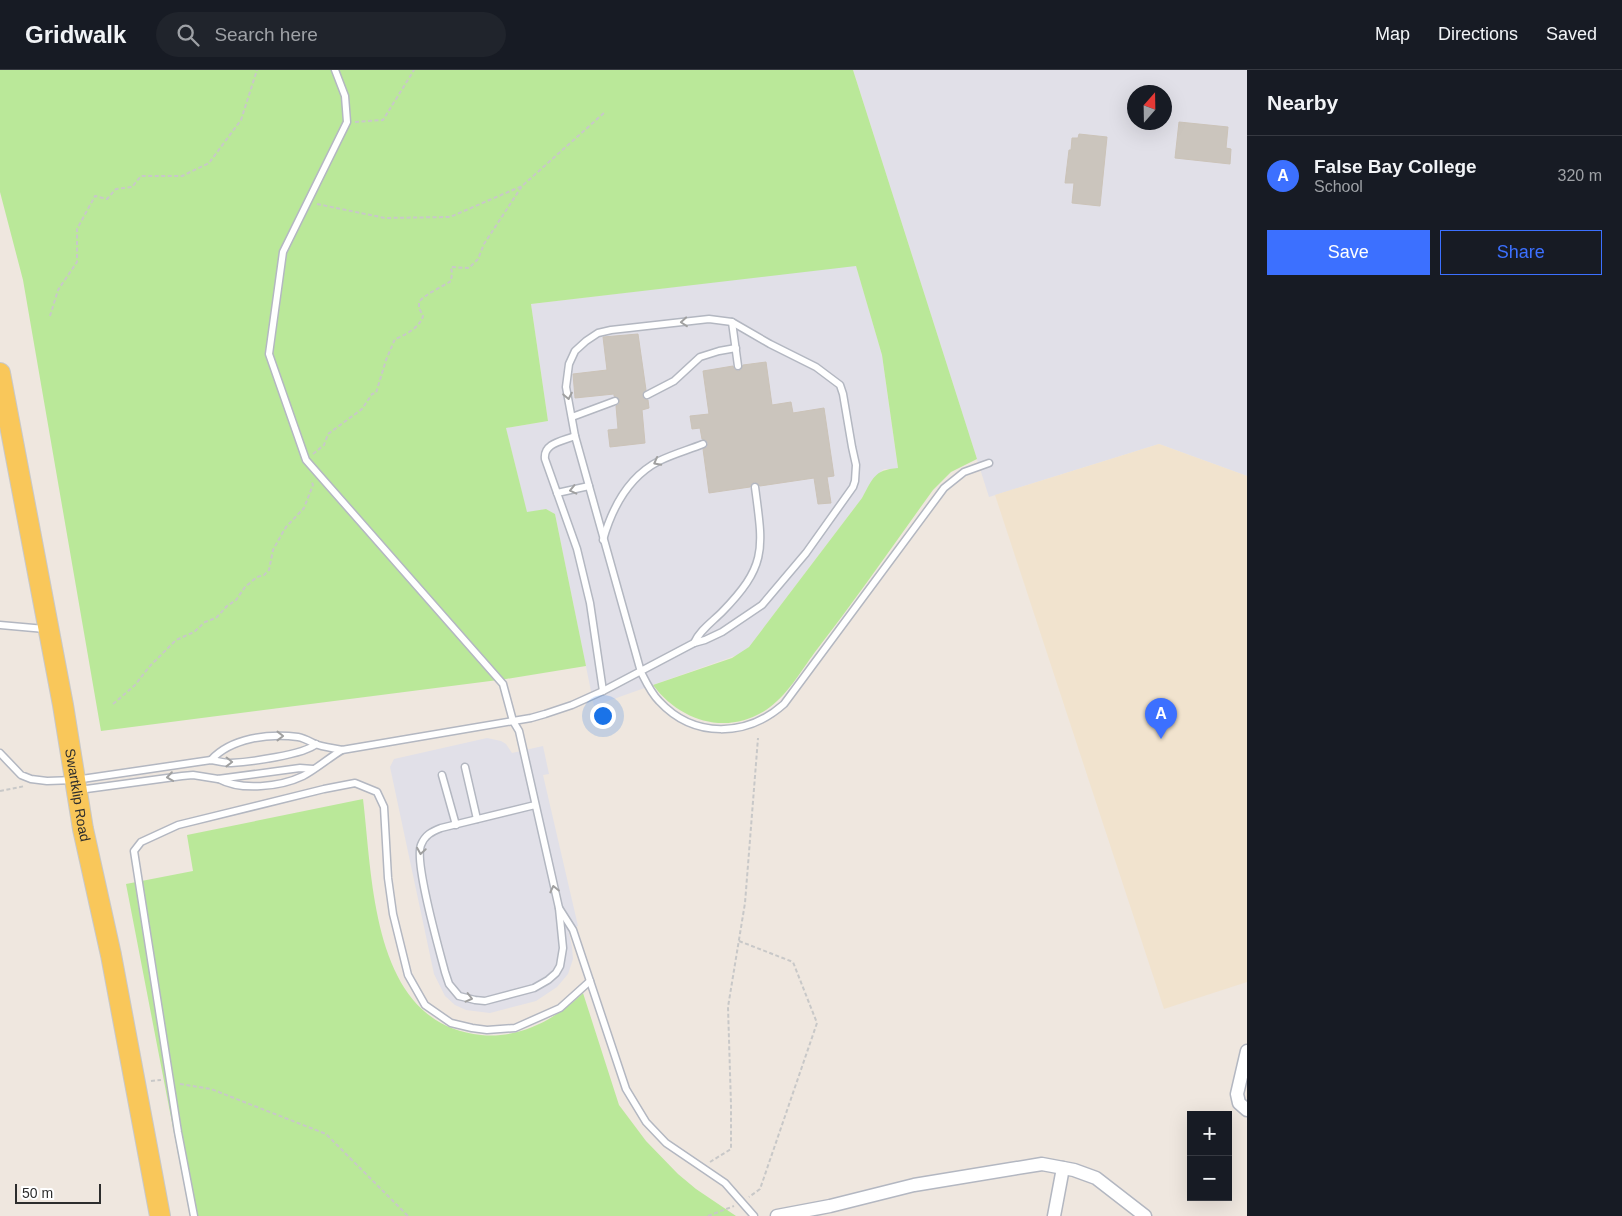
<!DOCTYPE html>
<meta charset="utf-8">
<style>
body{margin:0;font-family:Arial,sans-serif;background:#20242c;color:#f1f3f6}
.controls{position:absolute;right:15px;bottom:15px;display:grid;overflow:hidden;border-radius:0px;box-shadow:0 5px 20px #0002}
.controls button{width:45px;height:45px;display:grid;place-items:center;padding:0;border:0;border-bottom:1px solid #363941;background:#171b24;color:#f1f3f6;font:25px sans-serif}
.compass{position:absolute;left:1127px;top:15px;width:45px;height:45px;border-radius:50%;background:#171b24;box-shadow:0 5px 20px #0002;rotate:20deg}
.scale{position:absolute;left:15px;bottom:12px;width:86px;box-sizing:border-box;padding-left:5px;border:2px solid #2d2d2d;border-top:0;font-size:14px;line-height:18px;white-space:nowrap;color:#2d2d2d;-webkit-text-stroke:4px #fff;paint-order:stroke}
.you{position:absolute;left:602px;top:645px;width:18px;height:18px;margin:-12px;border:4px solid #fff;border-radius:50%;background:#1a73e8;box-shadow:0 0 0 8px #1a73e833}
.badge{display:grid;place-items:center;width:32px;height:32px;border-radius:50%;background:#3c70ff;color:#fff;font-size:16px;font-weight:700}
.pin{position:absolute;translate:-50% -41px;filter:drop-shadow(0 1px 2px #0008)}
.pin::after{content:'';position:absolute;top:26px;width:18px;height:15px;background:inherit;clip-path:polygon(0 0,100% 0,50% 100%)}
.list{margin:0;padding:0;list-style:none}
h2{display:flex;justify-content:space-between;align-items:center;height:65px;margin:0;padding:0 20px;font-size:21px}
h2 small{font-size:16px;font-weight:400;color:#9ea1a6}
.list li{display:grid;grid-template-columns:32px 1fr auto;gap:15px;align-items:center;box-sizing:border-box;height:80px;padding:0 20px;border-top:1px solid #363941}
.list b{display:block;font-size:19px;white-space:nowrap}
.list p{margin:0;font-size:16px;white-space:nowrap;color:#9ea1a6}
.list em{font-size:16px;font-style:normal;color:#9ea1a6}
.actions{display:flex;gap:10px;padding:15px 20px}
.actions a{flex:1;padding:11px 0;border:1px solid #3c70ff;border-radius:0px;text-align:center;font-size:18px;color:#3c70ff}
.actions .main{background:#3c70ff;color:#fff}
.icon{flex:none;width:28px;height:28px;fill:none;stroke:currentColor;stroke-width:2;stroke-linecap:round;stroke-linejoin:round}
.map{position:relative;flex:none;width:1247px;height:1146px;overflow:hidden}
header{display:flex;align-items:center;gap:30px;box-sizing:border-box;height:70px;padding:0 25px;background:#171b24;border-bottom:1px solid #363941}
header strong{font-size:24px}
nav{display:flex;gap:28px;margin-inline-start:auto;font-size:18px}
.search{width:350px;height:45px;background:#20242c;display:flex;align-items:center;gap:12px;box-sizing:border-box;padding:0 18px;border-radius:28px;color:#9ea1a6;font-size:19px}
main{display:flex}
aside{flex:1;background:#171b24}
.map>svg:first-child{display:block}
.industrial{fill:#e1e0e8;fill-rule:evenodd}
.education{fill:#f1e3ce}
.green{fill:#bae899}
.building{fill:#cbc5bd;stroke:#cbc3b8}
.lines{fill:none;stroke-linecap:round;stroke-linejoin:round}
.service-casing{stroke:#b3b7c1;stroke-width:9}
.minor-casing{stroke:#b3b7c1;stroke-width:15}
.primary-casing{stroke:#c8c8c8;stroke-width:22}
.path{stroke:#c8c8c8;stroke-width:2;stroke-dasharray:4 2.5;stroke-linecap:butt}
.service{stroke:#fff;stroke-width:6}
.minor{stroke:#fff;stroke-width:12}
.primary{stroke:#f9c75a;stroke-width:20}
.oneway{stroke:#a0a0a0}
.labels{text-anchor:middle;stroke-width:4;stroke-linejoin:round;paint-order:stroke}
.street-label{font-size:14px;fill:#2d2d2d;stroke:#fff}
</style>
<header>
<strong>Gridwalk</strong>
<div class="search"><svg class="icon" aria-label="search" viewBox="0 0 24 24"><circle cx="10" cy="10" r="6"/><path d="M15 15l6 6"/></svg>Search here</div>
<nav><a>Map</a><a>Directions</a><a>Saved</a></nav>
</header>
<main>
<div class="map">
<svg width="1247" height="1146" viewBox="0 0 1247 1146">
<rect width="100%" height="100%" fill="#efe7df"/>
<g class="industrial">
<path d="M 853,0 L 1247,0 L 1247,406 L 1159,374 L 989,427 ZM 1134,22 L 1164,22 L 1164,52 L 1134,52 Z"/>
<path d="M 856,195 L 882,285 L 898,399 L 884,399 L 873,409 L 862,428 L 749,577 L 740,584 L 594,636 L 555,444 L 546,439 L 527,443 L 506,358 L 548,351 L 531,234 Z"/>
<path d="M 487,668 L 501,671 L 506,674 L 512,683 L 543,676 L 549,704 L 543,705 L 578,856 L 568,859 L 572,877 L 573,889 L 568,904 L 557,917 L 536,931 L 490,943 L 466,940 L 455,935 L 445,926 L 434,904 L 390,697 L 394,689 Z"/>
</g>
<path class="education" d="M 1159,374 L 1247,406 L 1247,912 L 1164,939 L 995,425 Z"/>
<g class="green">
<path d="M 0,0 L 853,0 L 977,389 L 951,402 L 933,420 C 894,474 856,529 815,582 C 801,601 787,626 766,640 C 726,666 680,651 653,615 L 732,588 L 749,577 L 862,428 C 873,409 873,400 898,398 L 882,285 L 856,196 L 531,234 L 548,351 L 506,358 L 527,442 L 546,439 L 555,444 L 586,596 L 506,609 L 101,661 L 23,210 L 0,122 Z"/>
<path d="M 363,729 C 373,812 372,954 481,965 C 520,969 556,949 583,923 L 619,1035 L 646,1071 L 678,1104 L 696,1119 L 736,1146 L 190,1146 L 126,814 L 193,801 L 187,765 Z"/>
</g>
<g class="building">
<path d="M 1179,52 L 1228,57 L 1226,78 L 1231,79 L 1230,94 L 1175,88 Z"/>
<path d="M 1079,64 L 1107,67 L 1100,136 L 1072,133 L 1074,113 L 1065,113 L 1069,80 L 1071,80 L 1072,68 L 1078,68 Z"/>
<path d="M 638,264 L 646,320 L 642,325 L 644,329 L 648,330 L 649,338 L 642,340 L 645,373 L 610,377 L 608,360 L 618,359 L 616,336 L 619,334 L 619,329 L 614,326 L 614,324 L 575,328 L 573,304 L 607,300 L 603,267 Z"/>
<path d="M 766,292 L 772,335 L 791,332 L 793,343 L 824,338 L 834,406 L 827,407 L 831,433 L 818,434 L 814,408 L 760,416 L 755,412 L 752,413 L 750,417 L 709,423 L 703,379 L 707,377 L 708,373 L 706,370 L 702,369 L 700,358 L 692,359 L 690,346 L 709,344 L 703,301 L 733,296 L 734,299 L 738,301 L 741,300 L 743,295 Z"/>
</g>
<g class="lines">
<g class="service-casing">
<g id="service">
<path d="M 335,0 L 345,26 L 347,52 L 283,182 L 269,284 L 306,390 L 503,614 L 513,651 L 519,661 L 559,838 L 563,878 L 560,896 L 556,903 L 548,910 L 534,918 L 485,931 L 475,930 L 459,926 L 449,914 L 445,902 C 439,879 414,792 421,775 C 425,765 431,762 441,758 L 535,735"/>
<path d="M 732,252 L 738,296"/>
<path d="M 647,325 L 674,311 L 700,287 L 719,281 L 736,278"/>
<path d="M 572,347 L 615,331"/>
<path d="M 575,366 C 563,371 543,373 545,389 L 577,479 L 590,533 L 603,621"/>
<path d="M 557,423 L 589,416"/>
<path d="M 603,470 C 612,438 628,407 659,391 C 673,384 688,380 703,374"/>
<path d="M 0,555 L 45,559"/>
<path d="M 694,573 C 700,560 712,552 722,542 C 768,495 763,478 755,417"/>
<path d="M 0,683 L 21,705 L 31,709 L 47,711 L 75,710 L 211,690 C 218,691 224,693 231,693 C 248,692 304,685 316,674"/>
<path d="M 211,690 C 231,668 269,663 298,667 C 304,668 309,671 315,674 C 323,677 333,678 342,680 L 531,648 L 545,644 L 572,635 L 603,621 L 694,573 L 705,570 L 722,562 L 762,535 L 806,483 L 853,417 L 855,411 L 856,395 L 852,377 L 843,324 L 840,315 L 816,297 L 770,274 L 732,252 L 709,249 L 611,260 L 598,263 L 586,271 L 575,281 L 569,294 L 566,317 L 575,366 L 641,602 C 646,612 651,623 659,631 C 694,669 747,667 784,634 L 944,418 L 964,402 L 989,393"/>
<path d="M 465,697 L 477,749"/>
<path d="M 442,705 L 456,755"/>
<path d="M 219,709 C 241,721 280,717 303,706 C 315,700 330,687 342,680"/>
<path d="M 79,720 L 182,706 L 193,705 L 218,709 L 300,698 L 313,699"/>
<path d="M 559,838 L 573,860 L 626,1019 L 646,1052 L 666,1073 L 725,1113 L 754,1146"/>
<path d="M 194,1146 L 178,1062 L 134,781 L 141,772 L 178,755 L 324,719 L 355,713 L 377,722 L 384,737 L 388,808 L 393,844 L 408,905 L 425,935 L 451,953 L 472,958 L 487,960 L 515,958 L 560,938 L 590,911"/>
</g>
</g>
<g class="minor-casing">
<g id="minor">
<path d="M 1247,981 L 1237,1024 L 1239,1033 L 1247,1040"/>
<path d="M 777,1146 L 830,1136 L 914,1115 L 1042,1094 L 1074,1100 L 1096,1108 L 1145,1146"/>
<path d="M 1054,1146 L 1063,1098"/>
</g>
</g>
<g class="primary-casing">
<g id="primary">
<path id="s1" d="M 0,303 L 63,635 L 83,759 L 111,885 L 160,1146"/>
</g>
</g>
<g class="path">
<path d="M 355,52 L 383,50 L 414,0"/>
<path d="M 317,134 L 385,148 L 450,147 L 522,116"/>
<path d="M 50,246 L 58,220 L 77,192 L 77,159 L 95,126 L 107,129 L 116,119 L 132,117 L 141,106 L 182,106 L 209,93 L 241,50 L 257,0"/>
<path d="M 313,384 L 324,375 L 328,364 L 362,339 L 372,324 L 376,323 L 386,290 L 395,269 C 406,265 420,257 423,246 L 419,238 L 419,232 C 425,224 442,217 451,211 L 452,203 L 451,197 L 469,198 L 478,189 L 484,174 L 522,116 L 605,42"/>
<path d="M 113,634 L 135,615 L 149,597 L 176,570 L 194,562 L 205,552 L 216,548 L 227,536 L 236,530 L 245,517 L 257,507 L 264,505 L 269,500 L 273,480 L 279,469 L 286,457 L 304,438 L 313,415 L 311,410"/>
<path d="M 0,721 L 25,716"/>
<path d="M 739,871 L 793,892 L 817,953 L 760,1119 L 749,1127"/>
<path d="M 151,1011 L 161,1010"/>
<path d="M 180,1014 L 211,1019 L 326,1064 L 408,1146"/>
<path d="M 710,1092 L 731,1079 L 731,1035 L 728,937 L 745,833 L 758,668"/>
<path d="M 708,1146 L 734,1136"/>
</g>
<use href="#service" class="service"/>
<use href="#minor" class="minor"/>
<use href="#primary" class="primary"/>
</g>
<defs><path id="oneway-chevron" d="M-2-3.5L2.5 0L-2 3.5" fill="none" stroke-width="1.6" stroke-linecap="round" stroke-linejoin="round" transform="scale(1.25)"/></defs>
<g class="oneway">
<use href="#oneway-chevron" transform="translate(684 252) rotate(175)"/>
<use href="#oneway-chevron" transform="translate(568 326) rotate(79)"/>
<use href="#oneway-chevron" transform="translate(657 392) rotate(152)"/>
<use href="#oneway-chevron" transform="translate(573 420) rotate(167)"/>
<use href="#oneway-chevron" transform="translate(280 666)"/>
<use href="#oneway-chevron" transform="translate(229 692) rotate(1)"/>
<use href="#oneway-chevron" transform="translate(170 707) rotate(172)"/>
<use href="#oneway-chevron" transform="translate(421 781) rotate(99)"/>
<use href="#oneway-chevron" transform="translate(554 819) rotate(-103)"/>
<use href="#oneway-chevron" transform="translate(469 928) rotate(14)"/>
</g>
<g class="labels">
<g class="street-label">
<text dy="5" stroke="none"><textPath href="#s1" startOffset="429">Swartklip Road</textPath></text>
</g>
</g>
</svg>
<div class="controls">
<button>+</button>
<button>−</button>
</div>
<svg class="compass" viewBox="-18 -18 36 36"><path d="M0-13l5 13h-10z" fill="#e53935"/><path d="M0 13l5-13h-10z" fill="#9ea1a6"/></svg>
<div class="scale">50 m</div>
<div class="you"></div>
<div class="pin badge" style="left:1161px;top:669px">A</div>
</div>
<aside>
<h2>Nearby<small></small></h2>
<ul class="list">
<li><span class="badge">A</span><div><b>False Bay College</b><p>School</p></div><em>320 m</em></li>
</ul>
<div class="actions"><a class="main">Save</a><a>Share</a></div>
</aside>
</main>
